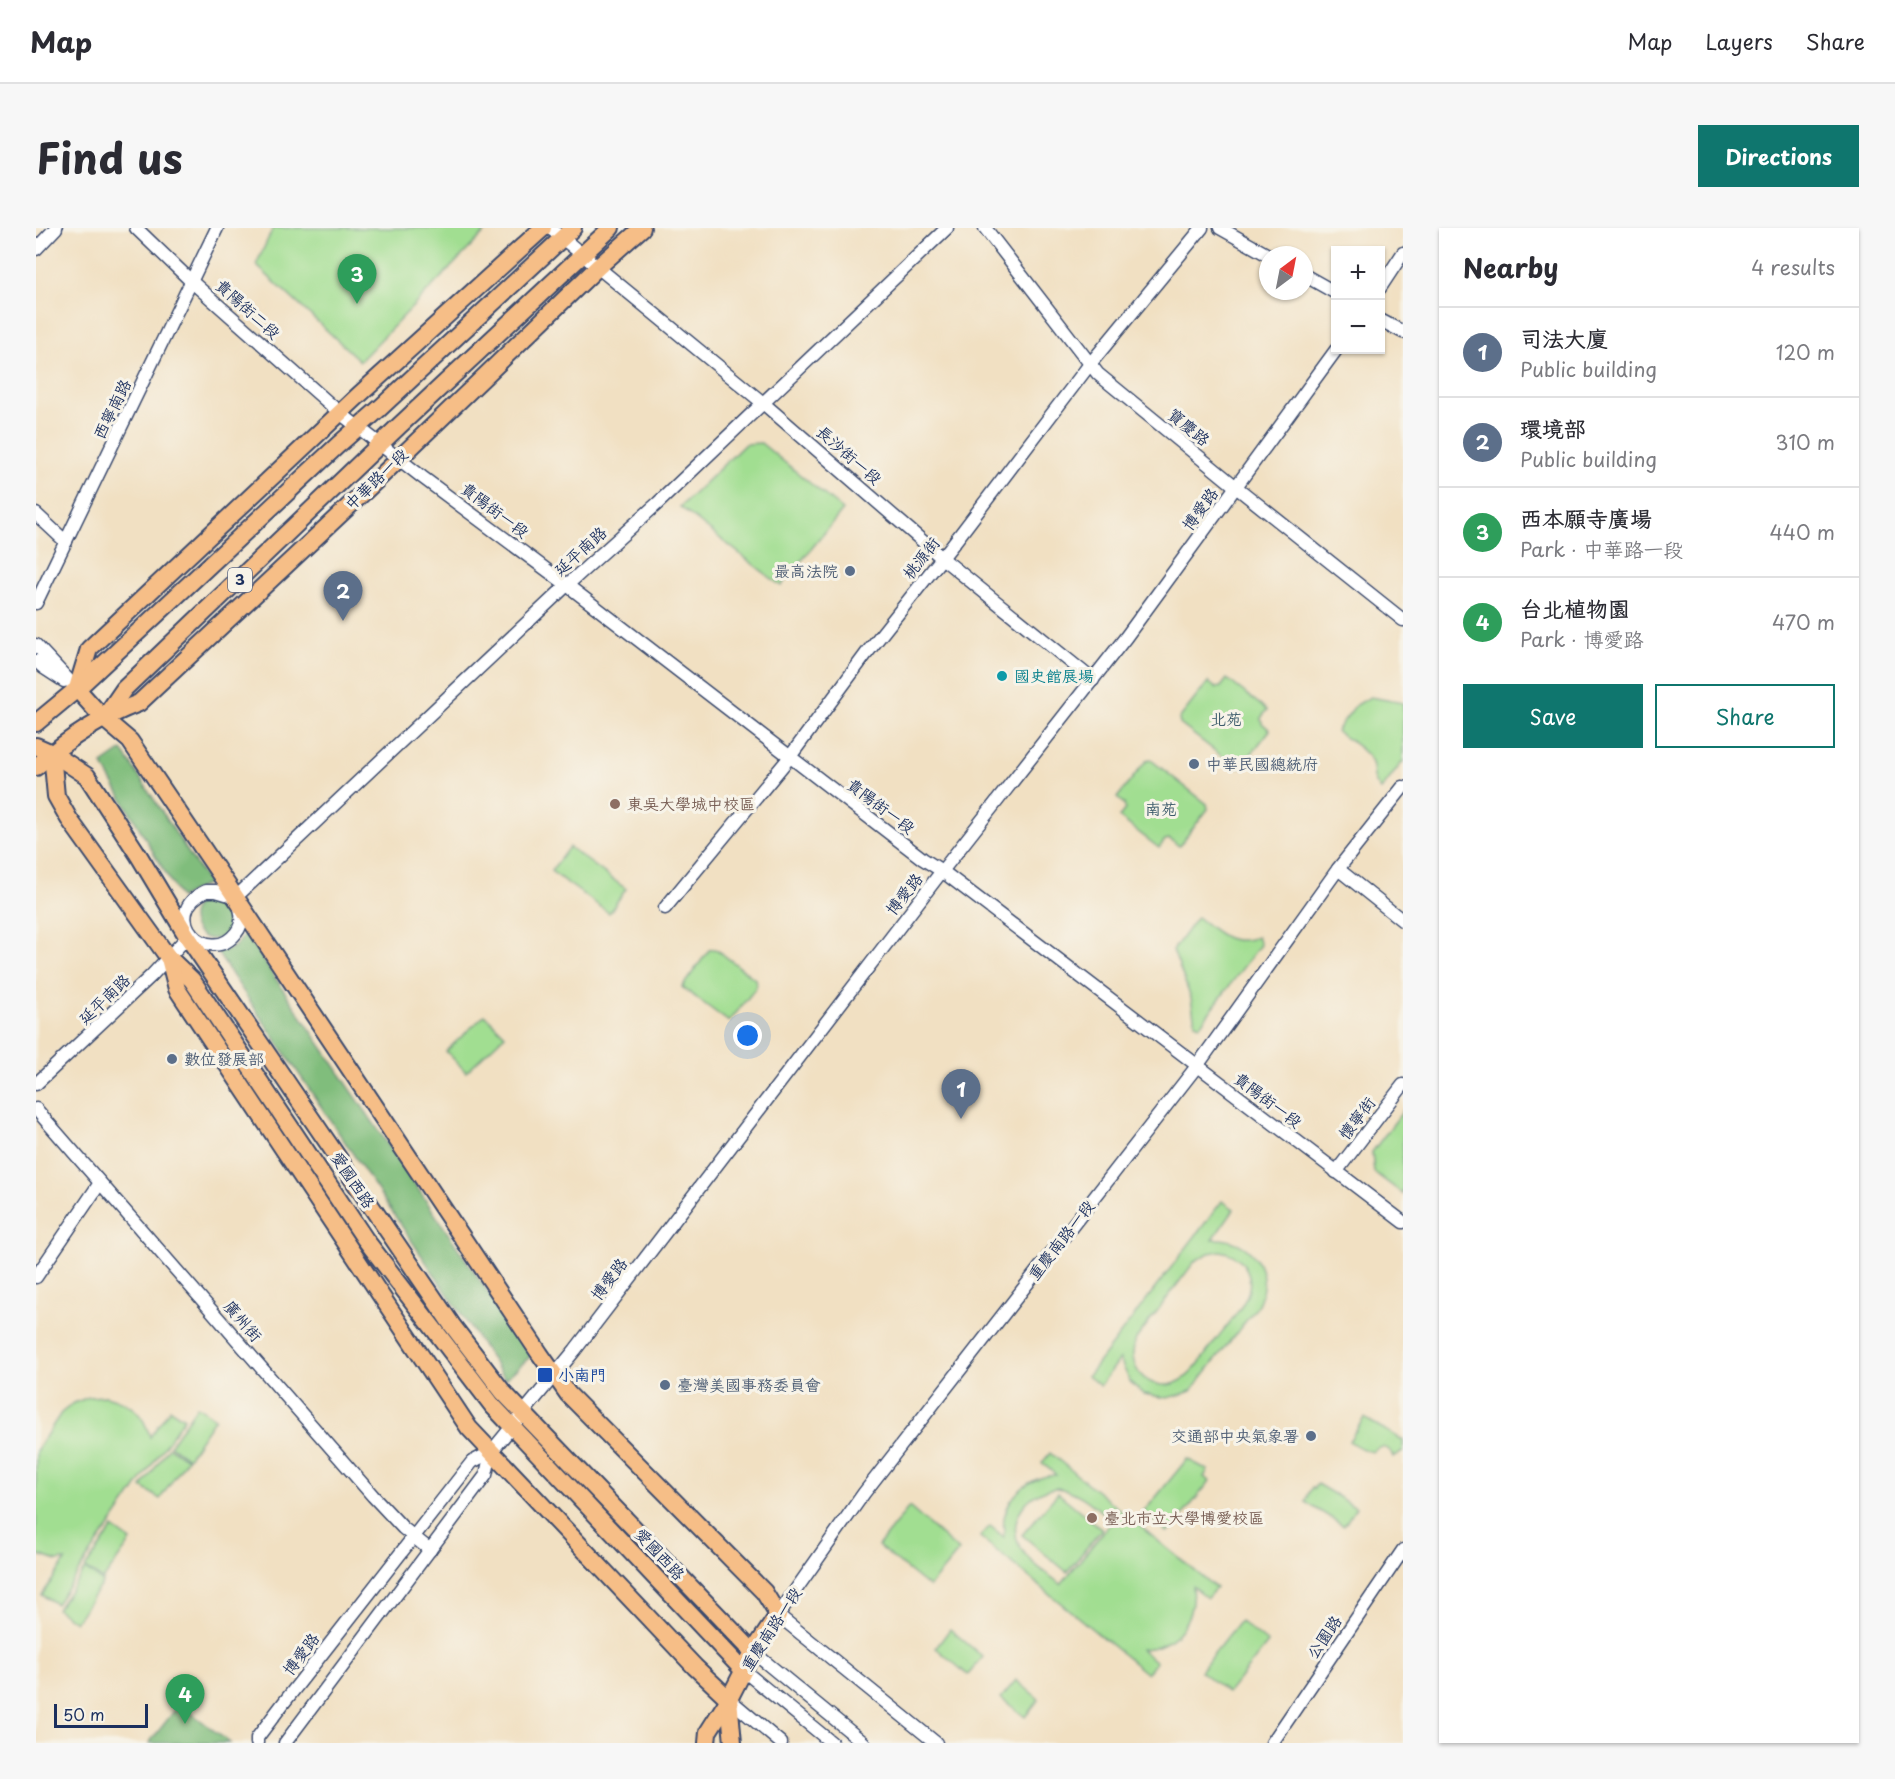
<!DOCTYPE html>
<meta charset="utf-8">
<style>
body{margin:0;font-family:"Playpen Sans","LXGW WenKai TC",sans-serif;background:#f7f7f7;color:#2b2b33}
.controls{position:absolute;right:18px;top:18px;display:grid;overflow:hidden;border-radius:0px;box-shadow:0 2px 4px #0004}
.controls button{width:54px;height:54px;display:grid;place-items:center;padding:0;border:0;border-bottom:2px solid #e1e1e2;background:#fff;color:#2b2b33;font:30px sans-serif}
.compass{position:absolute;left:1223px;top:18px;width:54px;height:54px;border-radius:50%;background:#fff;box-shadow:0 2px 4px #0004;rotate:32deg}
.scale{position:absolute;left:18px;bottom:15px;width:94px;box-sizing:border-box;padding-left:6px;border:3px solid #1b2f5e;border-top:0;font-size:16px;line-height:21px;white-space:nowrap;color:#1b2f5e;-webkit-text-stroke:4px #f7f3e8;paint-order:stroke}
.you{position:absolute;left:712px;top:808px;width:21px;height:21px;margin:-15px;border:4px solid #fff;border-radius:50%;background:#1a73e8;box-shadow:0 0 0 9px #1a73e833}
.badge{display:grid;place-items:center;width:39px;height:39px;border-radius:50%;background:#0f766e;color:#fff;font-size:20px;font-weight:700}
.pin{position:absolute;translate:-50% -50px;filter:drop-shadow(0 2px 3px #0008)}
.pin::after{content:'';position:absolute;top:32px;width:21px;height:18px;background:inherit;clip-path:polygon(0 0,100% 0,50% 100%)}
.list{margin:0;padding:0;list-style:none}
h2{display:flex;justify-content:space-between;align-items:center;height:78px;margin:0;padding:0 24px;font-size:26px}
h2 small{font-size:20px;font-weight:400;color:#7c7c81}
.list li{display:grid;grid-template-columns:39px 1fr auto;gap:18px;align-items:center;box-sizing:border-box;height:90px;padding:0 24px;border-top:2px solid #e1e1e2}
.list b{display:block;font-size:22px;white-space:nowrap}
.list p{margin:0;font-size:20px;white-space:nowrap;color:#7c7c81}
.list em{font-size:20px;font-style:normal;color:#7c7c81}
.actions{display:flex;gap:12px;padding:18px 24px}
.actions a{flex:1;padding:14px 0;border:2px solid #0f766e;border-radius:0px;text-align:center;font-size:21px;color:#0f766e}
.actions .main{background:#0f766e;color:#fff}
.map{position:relative;flex:none;width:1367px;height:1515px;overflow:hidden;border-radius:0px}
header{display:flex;align-items:center;gap:36px;box-sizing:border-box;height:84px;padding:0 30px;background:#fff;border-bottom:2px solid #e1e1e2}
header strong{font-size:28px}
nav{display:flex;gap:33px;margin-inline-start:auto;font-size:21px}
.intro{display:flex;align-items:center;justify-content:space-between;box-sizing:border-box;height:144px;padding:0 36px}
h1{margin:0;font-size:42px}
.button{padding:15px 27px;border-radius:0px;background:#0f766e;color:#fff;font-size:21px;font-weight:700}
main{display:flex;gap:36px;padding:0 36px}
aside{flex:1;background:#fff;border-radius:0px;box-shadow:0 2px 4px #0004}
.map>svg:first-child{display:block}
.green{fill:#a1de91;stroke:#5e8678;stroke-width:1.5;fill-rule:evenodd}
.forest{fill:#80bd7b;stroke:#4e766c;stroke-width:1.5}
.lines{fill:none;stroke-linecap:round;stroke-linejoin:round}
.minor-casing{stroke:#3b4a6d;stroke-width:15}
.major-casing{stroke:#3b4a6d;stroke-width:20}
.minor{stroke:#fff;stroke-width:12}
.major{stroke:#f6be87;stroke-width:16}
.service-dot{fill:#5c6f8a;stroke:#f7f3e8;stroke-width:2}
.culture-dot{fill:#0f9aa8;stroke:#f7f3e8;stroke-width:2}
.education-dot{fill:#8d6e63;stroke:#f7f3e8;stroke-width:2}
.transit-dot{fill:#1a4fb4;stroke:#f7f3e8;stroke-width:2}
.labels{text-anchor:middle;stroke-width:6;stroke-linejoin:round;paint-order:stroke}
.shield{fill:#f7f3e8;stroke:#5d6a87;stroke-width:1.5}
.shield-label{font-size:15px;font-weight:bold;fill:#1b2f5e}
.street-label{font-size:16px;fill:#1b2f5e;stroke:#f7f3e8}
.service-label{font-size:16px;fill:#4e5e75;stroke:#f7f3e8;text-anchor:start}
.culture-label{font-size:16px;fill:#0d838f;stroke:#f7f3e8;text-anchor:start}
.park-label{font-size:16px;fill:#3c5b6b;stroke:#f7f3e8}
.education-label{font-size:16px;fill:#785e54;stroke:#f7f3e8;text-anchor:start}
.transit-label{font-size:16px;fill:#164399;stroke:#f7f3e8;text-anchor:start}
</style>
<header>
<strong>Map</strong>
<nav><a>Map</a><a>Layers</a><a>Share</a></nav>
</header>
<div class="intro"><h1>Find us</h1><a class="button">Directions</a></div>
<main>
<div class="map">
<svg width="1367" height="1515" viewBox="0 0 1367 1515">
<rect width="100%" height="100%" fill="#f7f3e8"/>
<filter id="ink" filterUnits="userSpaceOnUse"><feTurbulence type="fractalNoise" baseFrequency=".0167" numOctaves="2"/><feDisplacementMap in="SourceGraphic" scale="12" xChannelSelector="R" yChannelSelector="G"/><feConvolveMatrix kernelMatrix="1 2 1 2 8 2 1 2 1" color-interpolation-filters="sRGB"/></filter>
<filter id="wash" filterUnits="userSpaceOnUse"><feTurbulence type="fractalNoise" baseFrequency=".008" numOctaves="4" result="noise"/><feDisplacementMap in="SourceGraphic" scale="24" xChannelSelector="R" yChannelSelector="G"/><feGaussianBlur stdDeviation="1.35" result="paint"/><feColorMatrix in="noise" values="0 0 0 0 0 0 0 0 0 0 0 0 0 0 0 0 0 1.4 0 .05"/><feComposite in="paint" operator="in"/></filter>
<g filter="url(#wash)">
<rect width="100%" height="100%" fill="#f1e0c2"/>
<g class="green">
<path d="M 237,0 L 453,0 L 324,133 L 220,37 Z"/>
<path d="M 725,215 L 807,282 L 745,358 L 644,279 L 709,216 Z"/>
<path d="M 1191,451 L 1231,482 L 1225,490 L 1226,495 L 1234,502 L 1205,539 L 1200,539 L 1144,496 L 1143,491 L 1172,454 L 1180,460 L 1185,459 Z"/>
<path d="M 1334,469 L 1367,475 L 1367,533 L 1345,562 C 1333,549 1341,541 1334,531 C 1327,520 1311,511 1300,503 L 1319,478 Z"/>
<path d="M 1115,532 L 1171,576 L 1172,581 L 1143,618 L 1134,611 L 1129,612 L 1123,620 L 1083,589 L 1089,581 L 1088,576 L 1081,570 L 1110,533 Z"/>
<path d="M 533,619 L 590,661 L 573,685 L 515,643 Z"/>
<path d="M 1161,689 C 1182,705 1193,719 1221,709 L 1224,717 L 1164,797 L 1159,795 L 1155,770 L 1137,722 Z"/>
<path d="M 678,721 L 681,722 L 719,751 L 720,755 L 719,761 L 693,794 L 646,759 L 673,722 Z"/>
<path d="M 449,787 L 469,807 L 430,844 L 410,823 Z"/>
<path d="M 1367,883 L 1367,966 L 1338,944 L 1336,924 Z"/>
<path d="M 1186,973 L 1198,981 L 1177,1011 C 1216,1009 1240,1046 1220,1080 L 1155,1163 L 1144,1167 L 1131,1170 L 1108,1166 L 1094,1154 L 1084,1131 L 1064,1158 L 1052,1148 ZM 1185,1023 C 1195,1025 1203,1029 1208,1037 C 1227,1064 1194,1092 1179,1113 C 1169,1126 1158,1147 1142,1154 C 1129,1160 1113,1157 1104,1146 C 1096,1136 1095,1123 1100,1111 L 1159,1033 L 1173,1025 Z"/>
<path d="M 70,1168 C 95,1175 107,1184 114,1209 L 134,1181 L 148,1190 L 20,1376 L 6,1367 L 30,1332 L 21,1333 L 0,1326 L 0,1223 L 25,1185 L 38,1175 L 53,1169 Z"/>
<path d="M 161,1178 L 179,1190 L 152,1230 L 134,1217 Z"/>
<path d="M 1328,1190 L 1367,1212 L 1367,1224 L 1357,1229 C 1354,1219 1345,1216 1337,1224 C 1327,1222 1321,1219 1313,1213 Z"/>
<path d="M 133,1219 L 151,1231 L 124,1271 L 106,1259 Z"/>
<path d="M 1014,1225 L 1180,1360 L 1171,1370 L 1156,1358 C 1160,1391 1139,1420 1105,1421 L 1120,1434 L 1111,1446 L 944,1309 L 954,1298 L 968,1309 C 968,1303 967,1296 968,1290 C 973,1265 996,1248 1020,1247 L 1006,1235 ZM 1020,1260 C 1043,1262 1059,1279 1076,1293 L 1025,1356 C 1013,1347 998,1338 989,1326 C 966,1298 988,1263 1020,1260 Z"/>
<path d="M 1151,1231 L 1172,1242 L 1168,1249 L 1174,1253 L 1136,1301 L 1131,1304 L 1107,1285 Z"/>
<path d="M 1281,1256 L 1320,1279 L 1308,1298 L 1269,1274 L 1272,1269 L 1271,1268 L 1276,1259 L 1278,1260 Z"/>
<path d="M 1022,1265 L 1066,1301 L 1031,1344 L 986,1307 Z"/>
<path d="M 873,1279 L 923,1323 L 893,1359 L 842,1318 Z"/>
<path d="M 77,1300 L 95,1313 L 67,1352 L 49,1340 Z"/>
<path d="M 49,1341 L 67,1354 L 39,1394 L 21,1381 Z"/>
<path d="M 1204,1393 L 1232,1415 L 1192,1465 L 1164,1443 Z"/>
<path d="M 914,1401 L 947,1429 L 932,1447 L 900,1420 Z"/>
<path d="M 980,1452 L 1003,1471 L 989,1489 L 965,1470 Z"/>
</g>
<g class="forest">
<path d="M 86,522 L 172,655 L 144,670 L 66,536 Z"/>
<circle cx="177" cy="690" r="21"/>
<path d="M 209,705 L 495,1128 L 469,1151 L 180,723 C 196,723 201,719 209,705 Z"/>
<path d="M 143,1477 L 145,1477 L 194,1515 L 113,1515 Z"/>
</g>
</g>
<g filter="url(#ink)">
<g class="lines">
<g class="minor-casing">
<g id="minor">
<path d="M 100,0 L 155,53 L 304,185 L 386,249 L 531,357 L 887,631 L 906,643 L 1367,994"/>
<path d="M 514,0 L 727,175 L 906,330 L 1057,452"/>
<path d="M 949,0 L 1062,146 L 1200,259 L 1367,392"/>
<path d="M 1184,0 L 1232,27"/>
<path d="M 0,21 L 20,0"/>
<path d="M 1268,47 L 1300,65"/>
<path d="M 1344,60 L 1367,25"/>
<path d="M 1344,92 L 1367,104"/>
<path d="M 0,286 L 30,314"/>
<path d="M 0,375 L 181,0"/>
<path d="M 0,417 L 41,461"/>
<path d="M 0,433 L 8,440 L 28,453"/>
<path d="M 1302,641 L 1367,693"/>
<path d="M 170,663 L 180,663 L 200,669 C 205,681 209,694 200,705 C 173,740 120,687 170,663 Z"/>
<path d="M 200,669 L 531,357 L 622,275 L 911,0"/>
<path d="M 629,680 L 753,530 L 830,426 L 917,316 L 1054,136 L 1166,0"/>
<path d="M 0,856 L 115,748 L 155,705"/>
<path d="M 0,881 L 337,1268 L 367,1300 L 394,1322"/>
<path d="M 1300,944 L 1367,857"/>
<path d="M 0,1049 L 64,955"/>
<path d="M 717,1424 L 828,1515"/>
<path d="M 707,1442 L 796,1515"/>
<path d="M 693,1471 L 745,1515"/>
<path d="M 221,1515 L 221,1510 L 246,1477 L 436,1234 L 455,1224 L 539,1122 L 906,643 L 1090,409 L 1300,122"/>
<path d="M 249,1515 L 450,1247 L 455,1224"/>
<path d="M 900,1515 L 742,1387 L 828,1265 L 1161,838 L 1302,641 L 1367,559"/>
<path d="M 1236,1515 L 1367,1322"/>
</g>
</g>
<g class="major-casing">
<g id="major">
<path d="M 42,457 L 53,421 L 323,167 L 507,0"/>
<path d="M 41,461 L 67,490 L 94,513 L 182,643 L 504,1126 L 532,1166 L 728,1364 L 742,1387 L 717,1424 L 693,1471 L 672,1504 L 671,1515"/>
<path d="M 68,490 L 88,461 L 363,198 L 575,0"/>
<path d="M 0,495 L 41,461 L 302,217 L 343,181 L 537,0"/>
<path d="M 0,518 L 16,525 L 51,548 L 103,628 L 151,708 L 416,1097 L 467,1164 L 717,1424"/>
<path d="M 16,525 L 20,568 L 33,591 L 132,729 L 156,752 L 329,1011 L 456,1177 L 707,1442"/>
<path d="M 0,539 C 30,512 65,489 103,475 L 344,249 L 562,39 L 606,0"/>
<path d="M 133,730 L 141,761 L 433,1200 L 659,1439 L 693,1471"/>
<path d="M 693,1471 L 697,1515"/>
</g>
</g>
<use href="#minor" class="minor"/>
<use href="#major" class="major"/>
</g>
</g>
<g class="service-dot">
<circle cx="814" cy="343" r="6"/>
<circle cx="1158" cy="536" r="6"/>
<circle cx="136" cy="831" r="6"/>
<circle cx="629" cy="1157" r="6"/>
<circle cx="1275" cy="1208" r="6"/>
</g>
<circle class="culture-dot" cx="966" cy="448" r="6"/>
<g class="education-dot">
<circle cx="579" cy="576" r="6"/>
<circle cx="1056" cy="1290" r="6"/>
</g>
<rect class="transit-dot" x="501" y="1139" width="16" height="16" rx="3"/>
<g class="labels">
<rect class="shield" x="192" y="340" width="24" height="24" rx="4.5"/>
<g class="shield-label">
<text x="204" y="357">3</text>
</g>
<g class="street-label">
<text transform="translate(212 81) rotate(42)" y="6">貴陽街二段</text>
<text transform="translate(76 181) rotate(-64)" y="6">西寧南路</text>
<text transform="translate(1153 199) rotate(39)" y="6">寶慶路</text>
<text transform="translate(813 227) rotate(41)" y="6">長沙街一段</text>
<text transform="translate(340 251) rotate(-44)" y="6">中華路一段</text>
<text transform="translate(1164 281) rotate(-54)" y="6">博愛路</text>
<text transform="translate(459 282) rotate(37)" y="6">貴陽街一段</text>
<text transform="translate(544 323) rotate(-42)" y="6">延平南路</text>
<text transform="translate(885 330) rotate(-52)" y="6">桃源街</text>
<text transform="translate(845 578) rotate(37)" y="6">貴陽街一段</text>
<text transform="translate(868 666) rotate(-52)" y="6">博愛路</text>
<text transform="translate(68 771) rotate(-44)" y="6">延平南路</text>
<text transform="translate(1232 872) rotate(37)" y="6">貴陽街一段</text>
<text transform="translate(1321 890) rotate(-53)" y="6">懷寧街</text>
<text transform="translate(317 952) rotate(56)" y="6">愛國西路</text>
<text transform="translate(1025 1012) rotate(-52)" y="6">重慶南路一段</text>
<text transform="translate(573 1051) rotate(-53)" y="6">博愛路</text>
<text transform="translate(207 1093) rotate(49)" y="6">廣州街</text>
<text transform="translate(624 1326) rotate(47)" y="6">愛國西路</text>
<text transform="translate(735 1401) rotate(-57)" y="6">重慶南路一段</text>
<text transform="translate(1288 1409) rotate(-56)" y="6">公園路</text>
<text transform="translate(265 1426) rotate(-53)" y="6">博愛路</text>
</g>
<g class="service-label">
<text x="802" y="349" text-anchor="end">最高法院</text>
<text x="1170" y="542">中華民國總統府</text>
<text x="148" y="837">數位發展部</text>
<text x="641" y="1163">臺灣美國事務委員會</text>
<text x="1263" y="1214" text-anchor="end">交通部中央氣象署</text>
</g>
<g class="culture-label">
<text x="978" y="454">國史館展場</text>
</g>
<g class="park-label">
<text x="1190" y="497">北苑</text>
<text x="1125" y="587">南苑</text>
</g>
<g class="education-label">
<text x="591" y="582">東吳大學城中校區</text>
<text x="1068" y="1296">臺北市立大學博愛校區</text>
</g>
<g class="transit-label">
<text x="522" y="1153">小南門</text>
</g>
</g>
</svg>
<div class="controls">
<button>+</button>
<button>−</button>
</div>
<svg class="compass" viewBox="-18 -18 36 36"><path d="M0-13l5 13h-10z" fill="#e53935"/><path d="M0 13l5-13h-10z" fill="#7c7c81"/></svg>
<div class="scale">50 m</div>
<div class="you"></div>
<div class="pin badge" style="left:925px;top:891px;background:#5c6f8a">1</div>
<div class="pin badge" style="left:307px;top:393px;background:#5c6f8a">2</div>
<div class="pin badge" style="left:321px;top:76px;background:#2e9e5b">3</div>
<div class="pin badge" style="left:149px;top:1496px;background:#2e9e5b">4</div>
</div>
<aside>
<h2>Nearby<small>4 results</small></h2>
<ul class="list">
<li><span class="badge" style="background:#5c6f8a">1</span><div><b>司法大廈</b><p>Public building</p></div><em>120 m</em></li>
<li><span class="badge" style="background:#5c6f8a">2</span><div><b>環境部</b><p>Public building</p></div><em>310 m</em></li>
<li><span class="badge" style="background:#2e9e5b">3</span><div><b>西本願寺廣場</b><p>Park · 中華路一段</p></div><em>440 m</em></li>
<li><span class="badge" style="background:#2e9e5b">4</span><div><b>台北植物園</b><p>Park · 博愛路</p></div><em>470 m</em></li>
</ul>
<div class="actions"><a class="main">Save</a><a>Share</a></div>
</aside>
</main>
